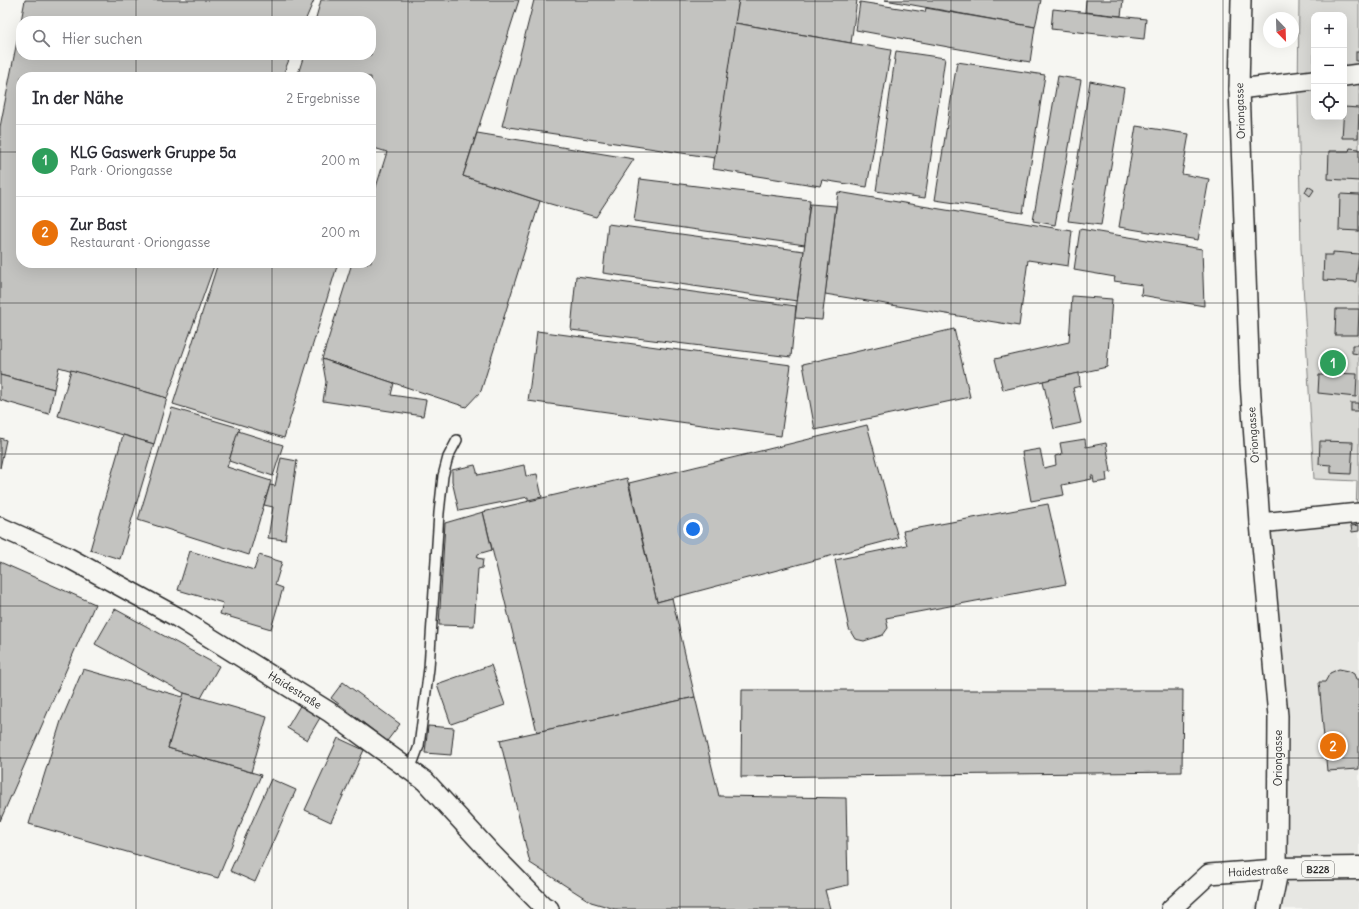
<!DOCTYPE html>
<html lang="de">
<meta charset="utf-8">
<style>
body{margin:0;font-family:Delius,sans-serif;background:#f2f2f3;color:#2b2b33}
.controls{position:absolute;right:12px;top:12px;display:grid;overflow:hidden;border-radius:8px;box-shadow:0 4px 16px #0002}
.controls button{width:36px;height:36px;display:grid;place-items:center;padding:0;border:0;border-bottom:1px solid #e1e1e2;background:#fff;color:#2b2b33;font:20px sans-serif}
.compass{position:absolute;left:1263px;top:12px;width:36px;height:36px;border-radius:50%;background:#fff;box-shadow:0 4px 16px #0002;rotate:157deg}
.you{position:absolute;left:693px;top:529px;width:14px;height:14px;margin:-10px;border:3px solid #fff;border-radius:50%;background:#1a73e8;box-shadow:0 0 0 6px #1a73e833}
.badge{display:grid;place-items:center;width:26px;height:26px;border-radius:50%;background:#111827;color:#fff;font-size:13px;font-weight:700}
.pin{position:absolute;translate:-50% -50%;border:2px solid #fff;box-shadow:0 1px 4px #0006}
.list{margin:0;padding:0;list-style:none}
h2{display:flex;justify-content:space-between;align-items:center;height:52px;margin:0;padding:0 16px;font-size:17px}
h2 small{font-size:13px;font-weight:400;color:#7c7c81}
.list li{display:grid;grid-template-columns:26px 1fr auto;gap:12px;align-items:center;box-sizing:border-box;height:72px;padding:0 16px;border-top:1px solid #e1e1e2}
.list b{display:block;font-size:15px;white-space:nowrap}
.list p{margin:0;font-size:13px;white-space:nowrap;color:#7c7c81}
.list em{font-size:13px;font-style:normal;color:#7c7c81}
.icon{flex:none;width:22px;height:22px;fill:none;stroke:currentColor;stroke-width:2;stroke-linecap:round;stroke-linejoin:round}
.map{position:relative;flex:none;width:1359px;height:909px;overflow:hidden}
.search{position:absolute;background:#fff;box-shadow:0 4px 16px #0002;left:16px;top:16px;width:360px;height:44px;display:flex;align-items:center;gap:10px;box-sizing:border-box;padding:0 14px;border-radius:16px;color:#7c7c81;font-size:15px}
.panel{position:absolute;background:#fff;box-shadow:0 4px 16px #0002;left:16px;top:72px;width:360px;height:196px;border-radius:16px}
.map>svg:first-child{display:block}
.built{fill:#e7e7e3}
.green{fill:#d9d9d5;stroke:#828280;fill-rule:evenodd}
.building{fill:#c3c3c0;stroke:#2b2b2b}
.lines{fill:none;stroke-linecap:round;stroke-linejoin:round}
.service-casing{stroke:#2b2b2b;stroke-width:12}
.minor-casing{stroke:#2b2b2b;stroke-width:22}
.primary-casing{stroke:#2b2b2b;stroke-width:25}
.service{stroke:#f6f6f2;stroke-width:9}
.minor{stroke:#f6f6f2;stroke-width:19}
.primary{stroke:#f6f6f2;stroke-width:22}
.grid{fill:none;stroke:#2b2b2b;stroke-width:1;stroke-opacity:0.55}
.labels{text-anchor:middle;stroke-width:3;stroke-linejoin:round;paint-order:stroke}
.shield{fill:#f6f6f2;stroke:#686867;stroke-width:1}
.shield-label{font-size:10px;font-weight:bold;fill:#2b2b2b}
.street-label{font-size:11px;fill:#2b2b2b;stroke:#f6f6f2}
</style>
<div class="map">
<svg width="1359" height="909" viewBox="0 0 1359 909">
<rect width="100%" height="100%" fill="#f6f6f2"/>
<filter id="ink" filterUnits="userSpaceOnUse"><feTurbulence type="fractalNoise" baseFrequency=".025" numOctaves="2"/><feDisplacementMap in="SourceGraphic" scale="8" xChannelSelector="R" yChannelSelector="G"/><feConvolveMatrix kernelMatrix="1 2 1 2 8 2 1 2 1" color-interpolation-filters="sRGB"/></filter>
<g filter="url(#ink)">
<path class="built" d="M 1359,513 L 1359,909 L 1253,909 L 1277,869 L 1260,523 Z"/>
<path class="green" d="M 1299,0 L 1359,0 L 1359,513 L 1356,513 L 1357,481 L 1314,479 L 1301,248 L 1298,97 ZM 1314,15 L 1344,15 L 1344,117 L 1314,117 Z"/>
<g class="building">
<path d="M 25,0 L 314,0 L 305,21 L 21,21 Z"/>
<path d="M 321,0 L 519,0 L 463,176 L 540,201 L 481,391 L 466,407 L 322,359 L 352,263 L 371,263 L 371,203 L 387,152 L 374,148 L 371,158 L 371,77 L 297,77 L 304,55 L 371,55 L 371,21 L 315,21 Z"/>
<path d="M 534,0 L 739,0 L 715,158 L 502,126 Z"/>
<path d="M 739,0 L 857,0 L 851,43 L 735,23 Z"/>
<path d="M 885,0 L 1041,0 L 1035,27 Z"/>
<path d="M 1086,0 L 1123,0 L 1121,16 L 1085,12 Z"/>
<path d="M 860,2 L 925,12 L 926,8 L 1035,27 L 1030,62 L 856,30 Z"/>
<path d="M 1053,9 L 1146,19 L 1144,39 L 1051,29 Z"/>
<path d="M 21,21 L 21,55 L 291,55 L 282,77 L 21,77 L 21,263 L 215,263 L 167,398 L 59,367 L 54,389 L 0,375 L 0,127 Z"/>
<path d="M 735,23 L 891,50 L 867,187 L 822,180 L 820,186 L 713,169 Z"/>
<path d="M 896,51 L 945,58 L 925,198 L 876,191 Z"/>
<rect x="1356" y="52" width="3" height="9"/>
<path d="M 957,62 L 1045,75 L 1023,213 L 935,200 Z"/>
<path d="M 1058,76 L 1081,80 L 1055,225 L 1033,221 Z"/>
<path d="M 1090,81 L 1124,88 L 1101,225 L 1068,221 Z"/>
<path d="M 1344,107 L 1359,108 L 1358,138 L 1342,138 Z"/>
<path d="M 1136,126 L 1189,134 L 1182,174 L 1209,179 L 1198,240 L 1119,227 Z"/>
<path d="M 477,133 L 634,159 L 596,217 L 540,201 L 463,176 Z"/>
<path d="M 1350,148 L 1359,149 L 1359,181 L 1328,179 L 1329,151 L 1349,151 Z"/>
<path d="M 640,179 L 810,200 L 805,245 L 634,221 Z"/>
<path d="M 1308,186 L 1314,190 L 1310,196 L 1305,192 Z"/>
<path d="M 838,192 L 1072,231 L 1068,266 L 1028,260 L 1019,326 L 825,294 Z"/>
<path d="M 1340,194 L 1359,195 L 1359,231 L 1339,230 Z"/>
<path d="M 810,204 L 836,206 L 822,320 L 795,318 Z"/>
<path d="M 608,224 L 804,251 L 797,301 L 603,273 Z"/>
<path d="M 1080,229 L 1202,249 L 1204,306 L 1141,295 L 1142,285 L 1114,281 L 1115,277 L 1074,270 Z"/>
<path d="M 1333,252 L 1359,254 L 1356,282 L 1323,280 L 1324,255 L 1333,255 Z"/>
<path d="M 218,263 L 338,263 L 284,438 L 173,404 Z"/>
<path d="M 576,276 L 796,306 L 791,357 L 571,330 Z"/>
<path d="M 1072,296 L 1112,299 L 1107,367 L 1003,390 L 995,359 L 1069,342 Z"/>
<path d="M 1336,309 L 1359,309 L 1358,335 L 1335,335 Z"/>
<path d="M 954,329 L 970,397 L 815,430 L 803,364 Z"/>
<path d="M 537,331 L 791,365 L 781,436 L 528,401 Z"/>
<path d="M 1352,345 L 1359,345 L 1359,354 L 1352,353 Z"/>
<path d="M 322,359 L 394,383 L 391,395 L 426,400 L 423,416 L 323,401 L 326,382 Z"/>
<path d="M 71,370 L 167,398 L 154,444 L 58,416 Z"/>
<path d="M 1079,373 L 1080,386 L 1073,388 L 1081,423 L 1054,429 L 1043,381 Z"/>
<path d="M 1330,373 L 1357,374 L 1356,397 L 1318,393 L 1319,375 L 1330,375 Z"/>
<path d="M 0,375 L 54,389 L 49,414 L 0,400 Z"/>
<rect x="1351" y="403" width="7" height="8"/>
<path d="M 172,408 L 240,428 L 227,467 L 271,481 L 249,555 L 138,520 Z"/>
<path d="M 867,425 L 898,538 L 657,602 L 629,483 Z"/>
<path d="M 238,431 L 283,445 L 273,476 L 229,461 Z"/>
<path d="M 123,435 L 154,444 L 120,559 L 90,550 Z"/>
<path d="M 0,438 L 6,440 L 0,468 Z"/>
<path d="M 1085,439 L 1086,447 L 1106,443 L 1111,472 L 1106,473 L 1107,481 L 1094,483 L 1093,476 L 1091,476 L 1092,479 L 1062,485 L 1064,495 L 1031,501 L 1022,452 L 1040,449 L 1044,468 L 1056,465 L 1055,456 L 1062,454 L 1060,443 Z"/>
<path d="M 1320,441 L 1353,442 L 1351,474 L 1331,473 L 1331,465 L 1319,464 Z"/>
<path d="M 281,458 L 297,461 L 285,540 L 268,538 L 273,507 L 264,505 L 270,485 L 275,486 Z"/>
<path d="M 475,465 L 478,475 L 524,465 L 526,476 L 537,474 L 542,497 L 528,500 L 528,497 L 459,511 L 452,481 L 452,470 Z"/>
<path d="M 627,478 L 657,602 L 672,598 L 695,697 L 537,732 L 483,512 Z"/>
<path d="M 1048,504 L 1066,584 L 886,618 L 888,628 L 883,635 L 864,641 L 855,639 L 849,629 L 835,560 L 907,545 L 903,531 Z"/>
<path d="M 483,512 L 492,550 L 478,554 L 477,558 L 483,559 L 482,568 L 478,569 L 474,626 L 439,625 L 445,523 Z"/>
<path d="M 1359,525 L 1359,531 L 1352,532 L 1351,526 Z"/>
<path d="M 190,551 L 254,570 L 259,555 L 282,562 L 275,585 L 283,588 L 271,629 L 220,614 L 223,603 L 178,590 Z"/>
<path d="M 0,562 L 95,604 L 0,821 Z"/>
<path d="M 115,609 L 219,666 L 201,698 L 184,693 L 95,644 Z"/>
<path d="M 491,665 L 505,705 L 451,724 L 437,684 Z"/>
<path d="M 83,669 L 183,697 L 168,748 L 261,775 L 218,878 L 29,824 L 61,721 Z"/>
<path d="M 1339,669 L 1349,671 L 1354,674 L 1356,679 L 1359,679 L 1359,769 L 1327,771 L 1319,682 L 1325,682 L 1330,673 Z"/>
<path d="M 343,682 L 400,724 L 387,741 L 331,698 Z"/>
<path d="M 742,690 L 1183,690 L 1182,772 L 741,777 Z"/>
<path d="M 184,693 L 267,717 L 251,772 L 168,748 Z"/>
<path d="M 695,697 L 719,796 L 846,798 L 848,885 L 825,890 L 830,909 L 615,909 L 591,902 L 530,863 L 500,740 Z"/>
<path d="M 301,704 L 321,716 L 307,740 L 287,728 Z"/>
<path d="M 428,726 L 454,728 L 451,755 L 425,753 Z"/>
<path d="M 338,738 L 364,750 L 331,822 L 305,810 Z"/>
<path d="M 271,779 L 296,790 L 255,882 L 230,871 Z"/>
</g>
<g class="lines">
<g class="service-casing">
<path id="service" d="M 410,770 L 419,746 L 429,668 L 439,513 L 443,476 L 448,457 L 457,440"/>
</g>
<g class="minor-casing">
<g id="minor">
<path d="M 1344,76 L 1359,74"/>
<path d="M 1239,89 L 1314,80"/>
<path d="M 1260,523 L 1359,513"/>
<path d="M 0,527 L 67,557 L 177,617 L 331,713 L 425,781 L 492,854 L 543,906 L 549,909"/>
<path d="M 1171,909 L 1209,874 L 1277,869 L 1278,716 L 1260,523 L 1250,382 L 1239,89 L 1241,0"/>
</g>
</g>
<g class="primary-casing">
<path id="primary" d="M 1269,909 L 1277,869 L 1359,868"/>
</g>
<use href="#service" class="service"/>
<use href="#minor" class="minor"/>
<use href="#primary" class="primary"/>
</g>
</g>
<path class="grid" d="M 136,0 L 136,21M 272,0 L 272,21M 408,0 L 408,909M 544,0 L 544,909M 680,0 L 680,909M 815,0 L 815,909M 951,0 L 951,909M 1087,0 L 1087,909M 1223,0 L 1223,909M 136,55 L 136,77M 272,55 L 272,77M 0,152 L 21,152M 371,152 L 1359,152M 136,263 L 136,909M 272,263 L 272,909M 0,303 L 1359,303M 0,454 L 1359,454M 0,606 L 1359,606M 0,758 L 1359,758"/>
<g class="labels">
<rect class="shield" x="1302" y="861" width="32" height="16" rx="3"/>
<g class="shield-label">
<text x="1318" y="873">B228</text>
</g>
<g class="street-label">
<text transform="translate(1240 111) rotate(-92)" y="4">Oriongasse</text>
<text transform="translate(1253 435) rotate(-94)" y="4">Oriongasse</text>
<text transform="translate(295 690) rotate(32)" y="4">Haidestraße</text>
<text transform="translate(1278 758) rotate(-90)" y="4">Oriongasse</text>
<text transform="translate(1258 871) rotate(-3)" y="4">Haidestraße</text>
</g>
</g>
</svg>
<div class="controls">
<button>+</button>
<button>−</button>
<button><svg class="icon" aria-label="locate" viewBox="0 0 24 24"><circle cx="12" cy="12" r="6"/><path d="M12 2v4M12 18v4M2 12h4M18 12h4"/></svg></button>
</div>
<svg class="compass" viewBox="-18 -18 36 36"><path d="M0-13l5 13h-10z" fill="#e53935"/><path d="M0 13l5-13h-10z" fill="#7c7c81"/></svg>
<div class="you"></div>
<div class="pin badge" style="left:1333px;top:363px;background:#2e9e5b">1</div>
<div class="pin badge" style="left:1333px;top:746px;background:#e8710a">2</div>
<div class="search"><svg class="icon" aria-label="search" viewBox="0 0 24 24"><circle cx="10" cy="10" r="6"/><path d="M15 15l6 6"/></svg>Hier suchen</div>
<section class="panel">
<h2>In der Nähe<small>2 Ergebnisse</small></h2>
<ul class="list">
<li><span class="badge" style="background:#2e9e5b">1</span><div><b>KLG Gaswerk Gruppe 5a</b><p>Park · Oriongasse</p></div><em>200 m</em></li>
<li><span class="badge" style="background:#e8710a">2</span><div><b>Zur Bast</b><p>Restaurant · Oriongasse</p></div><em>200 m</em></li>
</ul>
</section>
</div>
